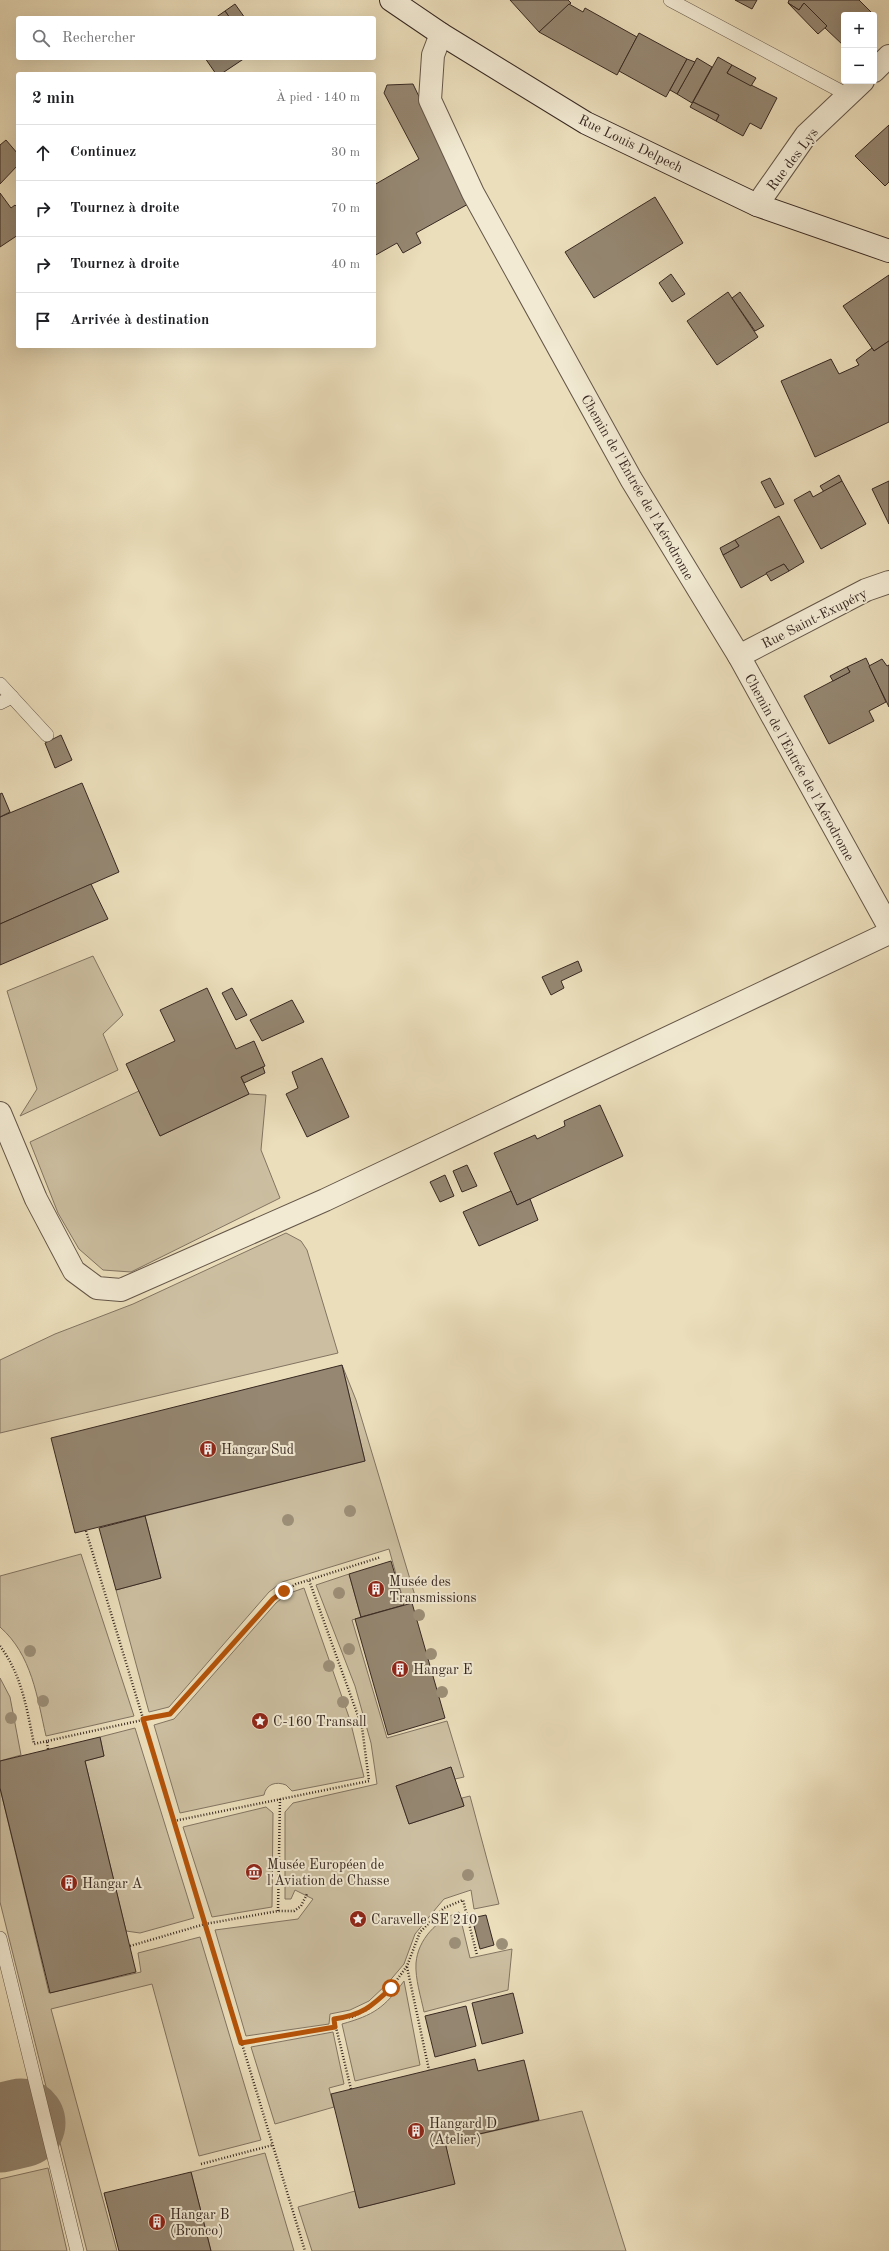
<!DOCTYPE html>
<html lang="fr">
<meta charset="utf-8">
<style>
body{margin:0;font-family:"Old Standard TT",serif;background:#f6f6f6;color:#202124}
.controls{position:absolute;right:12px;top:12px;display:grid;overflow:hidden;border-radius:4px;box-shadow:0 4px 16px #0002}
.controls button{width:36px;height:36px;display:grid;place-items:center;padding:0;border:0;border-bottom:1px solid #e0e0e0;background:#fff;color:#202124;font:20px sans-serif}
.stop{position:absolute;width:12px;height:12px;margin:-9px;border:3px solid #b45309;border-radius:50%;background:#fff}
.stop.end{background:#b45309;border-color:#fff;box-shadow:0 1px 4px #0008}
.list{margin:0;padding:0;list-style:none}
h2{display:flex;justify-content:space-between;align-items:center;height:52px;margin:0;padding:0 16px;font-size:17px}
h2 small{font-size:13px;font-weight:400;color:#757577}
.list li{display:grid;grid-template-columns:26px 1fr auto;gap:12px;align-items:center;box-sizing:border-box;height:56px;padding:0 16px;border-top:1px solid #e0e0e0}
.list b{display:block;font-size:15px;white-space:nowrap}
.list em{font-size:13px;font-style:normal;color:#757577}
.icon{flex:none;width:22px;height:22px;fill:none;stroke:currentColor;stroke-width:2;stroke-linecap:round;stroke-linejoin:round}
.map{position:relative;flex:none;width:889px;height:2251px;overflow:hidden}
.search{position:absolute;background:#fff;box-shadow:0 4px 16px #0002;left:16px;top:16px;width:360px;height:44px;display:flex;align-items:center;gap:10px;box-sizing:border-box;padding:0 14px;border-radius:4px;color:#757577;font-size:15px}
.panel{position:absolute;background:#fff;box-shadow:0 4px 16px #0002;left:16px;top:72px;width:360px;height:276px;border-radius:4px}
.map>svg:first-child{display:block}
.green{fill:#ccbfa1;stroke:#827462}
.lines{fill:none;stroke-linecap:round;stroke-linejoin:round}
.taxiway{stroke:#91836e;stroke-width:89}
.building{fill:#958772;stroke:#372822}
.lane-casing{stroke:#645648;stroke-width:14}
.street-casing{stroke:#645648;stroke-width:24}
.secondary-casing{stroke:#372822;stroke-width:24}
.path{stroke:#372822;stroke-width:2.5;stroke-dasharray:1 2;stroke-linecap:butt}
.lane{stroke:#f2ead3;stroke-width:13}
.street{stroke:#f2ead3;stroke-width:22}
.secondary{stroke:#f2ead3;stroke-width:22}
.tree{fill:#9c8f78}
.route{stroke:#b45309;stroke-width:5}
.labels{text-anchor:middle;stroke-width:4;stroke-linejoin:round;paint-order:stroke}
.street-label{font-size:14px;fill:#372822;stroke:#f2ead3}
.poi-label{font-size:14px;fill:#372822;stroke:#f2ead3;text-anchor:start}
</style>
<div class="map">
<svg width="889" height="2251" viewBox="0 0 889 2251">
<rect width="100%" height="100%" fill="#ebdebb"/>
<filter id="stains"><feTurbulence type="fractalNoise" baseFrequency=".005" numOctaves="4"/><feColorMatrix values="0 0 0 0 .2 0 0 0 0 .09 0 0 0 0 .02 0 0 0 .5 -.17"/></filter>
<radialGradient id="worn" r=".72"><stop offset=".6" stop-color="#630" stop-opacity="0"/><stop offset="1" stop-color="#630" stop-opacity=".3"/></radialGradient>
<g class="green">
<path d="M 93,956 L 123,1015 L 103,1034 L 118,1070 L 20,1116 L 37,1089 L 7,991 Z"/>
<path d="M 139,1091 L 160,1136 L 249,1094 L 266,1095 L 261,1150 L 280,1198 L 131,1272 L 103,1270 L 79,1249 L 58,1213 L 30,1142 Z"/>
<path d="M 286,1233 L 301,1241 L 307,1250 L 338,1353 L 0,1433 L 0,1360 L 55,1334 L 133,1304 Z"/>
<path d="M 342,1365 L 356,1400 L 416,1599 L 404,1603 L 389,1549 L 282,1582 L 269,1592 L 169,1707 L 149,1712 L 116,1590 L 161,1578 L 145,1516 L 365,1461 Z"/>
<path d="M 81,1554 L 134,1716 L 46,1736 C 37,1697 32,1655 0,1627 L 0,1576 Z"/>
<path d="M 349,1574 L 361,1617 L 352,1620 L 387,1738 L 447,1721 L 464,1777 L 455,1779 L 451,1767 L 396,1786 L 409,1824 L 464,1806 L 462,1798 L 470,1796 L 499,1904 L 474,1909 L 471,1890 L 444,1899 L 438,1906 L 415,1934 L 404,1964 L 387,1984 L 369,2001 L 350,2010 L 330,2014 L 329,2024 L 246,2036 L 215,1930 L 298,1919 L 313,1899 L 295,1890 L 291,1899 L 285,1899 L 285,1812 L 293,1803 L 377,1784 L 371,1743 L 355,1686 L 316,1585 Z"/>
<path d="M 304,1588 L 350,1720 L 364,1777 L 292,1791 L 286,1785 C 276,1781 266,1784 264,1795 L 180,1813 L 154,1725 L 174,1719 L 276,1603 L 287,1594 Z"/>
<path d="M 0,1678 L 10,1697 L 21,1755 L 0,1761 Z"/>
<path d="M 135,1728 L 194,1918 L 140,1933 L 126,1931 L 85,1761 L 104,1756 L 100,1737 Z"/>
<path d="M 0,1788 L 49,1993 L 141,1972 L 138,1953 L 200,1937 L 261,2140 L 199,2156 L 152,1984 L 51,2009 L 117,2251 L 87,2251 L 0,1902 Z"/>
<path d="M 266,1807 L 273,1813 L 272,1907 L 212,1917 L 183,1827 Z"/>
<path d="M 459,1912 L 470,1958 L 512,1949 L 508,1990 L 424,2012 C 421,1997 415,1979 416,1963 C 418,1939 437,1920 459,1912 Z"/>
<path d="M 404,1981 L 420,2065 L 355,2081 L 342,2024 C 374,2015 384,2008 404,1981 Z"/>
<path d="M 333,2032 L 344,2084 L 329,2088 L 334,2107 L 275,2124 L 251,2047 Z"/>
<path d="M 582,2111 L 626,2251 L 312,2251 L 298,2207 L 355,2191 L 359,2208 L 454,2184 L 445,2142 Z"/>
<path d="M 265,2153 L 294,2251 L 211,2251 L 191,2172 Z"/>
<path d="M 48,2168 L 67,2251 L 0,2251 L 0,2179 Z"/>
</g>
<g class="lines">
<path class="taxiway" d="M 0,2128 L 21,2123"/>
</g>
<g class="building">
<path d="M 510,0 L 568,0 L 571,3 L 539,32 Z"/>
<path d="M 735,0 L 757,0 L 752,9 Z"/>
<path d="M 789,0 L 859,0 L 874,15 L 844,15 L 844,46 L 825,28 L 827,26 L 804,3 L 799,10 L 788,3 Z"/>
<path d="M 788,3 L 799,10 L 804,3 L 827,26 L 818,34 Z"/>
<path d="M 235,4 L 245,18 L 230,18 L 225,11 Z"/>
<path d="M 569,4 L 583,12 L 585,8 L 637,37 L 617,75 L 539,32 Z"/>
<path d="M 225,11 L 230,18 L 215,18 Z"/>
<path d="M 639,33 L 687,59 L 666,97 L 619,71 Z"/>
<path d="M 718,57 L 732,65 L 727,73 L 777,98 L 761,129 L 750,123 L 743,136 L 716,121 L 719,115 L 693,102 Z"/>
<path d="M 205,58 L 245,58 L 221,74 L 216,74 Z"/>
<path d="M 697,58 L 712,67 L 692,103 L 677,94 Z"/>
<path d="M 687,59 L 695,62 L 677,94 L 670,90 Z"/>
<path d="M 732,65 L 756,78 L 751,86 L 727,73 Z"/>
<path d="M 413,84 L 470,203 L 416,233 L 421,243 L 403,253 L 397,243 L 374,256 L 374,185 L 419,159 L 384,93 L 387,85 Z"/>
<path d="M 693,102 L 719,115 L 716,121 L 690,107 Z"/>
<path d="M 889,125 L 889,182 L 885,186 L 855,156 Z"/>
<path d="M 6,140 L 18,154 L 18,165 L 0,184 L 0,145 Z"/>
<path d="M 0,193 L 11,208 L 15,205 L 18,208 L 18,235 L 0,247 Z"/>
<path d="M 655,197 L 683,243 L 594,298 L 565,252 Z"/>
<path d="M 671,274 L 685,294 L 672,302 L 659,283 Z"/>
<path d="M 889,275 L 889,341 L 874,351 L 843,306 Z"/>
<path d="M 728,292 L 758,337 L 717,365 L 687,321 Z"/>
<path d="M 740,292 L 764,326 L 755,331 L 732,298 Z"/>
<path d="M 889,341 L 889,422 L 815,457 L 781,381 L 831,359 L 839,374 L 859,365 L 856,360 L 872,348 L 874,351 Z"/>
<path d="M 839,475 L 842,481 L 824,492 L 820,486 Z"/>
<path d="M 770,478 L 784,504 L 775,508 L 761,482 Z"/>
<path d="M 842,481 L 866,524 L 821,549 L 794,500 L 810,491 L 813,497 Z"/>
<path d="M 889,481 L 889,524 L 872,489 Z"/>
<path d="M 779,516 L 804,562 L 789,571 L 784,564 L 741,588 L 723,555 L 739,546 L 735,540 Z"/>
<path d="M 735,540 L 739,546 L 723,555 L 720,548 Z"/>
<path d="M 784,564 L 789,571 L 771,581 L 766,573 Z"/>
<path d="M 866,658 L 886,702 L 869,711 L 874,721 L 829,744 L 804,696 L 850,672 L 847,667 Z"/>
<path d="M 882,659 L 887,666 L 889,665 L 889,707 L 869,666 Z"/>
<path d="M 847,667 L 850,672 L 833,681 L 830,676 Z"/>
<path d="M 61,735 L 72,760 L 55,768 L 45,743 Z"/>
<path d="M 82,783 L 119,872 L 0,924 L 0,817 Z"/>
<path d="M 2,793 L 10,812 L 0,817 L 0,794 Z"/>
<path d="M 91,884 L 108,919 L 0,965 L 0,924 Z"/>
<path d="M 578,961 L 582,971 L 561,981 L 564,988 L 551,995 L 542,977 Z"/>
<path d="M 207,988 L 236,1049 L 254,1041 L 265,1066 L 241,1077 L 249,1094 L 160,1136 L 126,1064 L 175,1041 L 160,1010 Z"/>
<path d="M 232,988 L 247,1015 L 236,1020 L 222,993 Z"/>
<path d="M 292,1000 L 304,1022 L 262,1041 L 250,1020 Z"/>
<path d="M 322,1058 L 349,1117 L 307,1137 L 286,1094 L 298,1088 L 292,1072 Z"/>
<path d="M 263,1067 L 265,1073 L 244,1083 L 241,1077 Z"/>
<path d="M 600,1105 L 623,1156 L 517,1205 L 494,1153 L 535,1135 L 537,1139 L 565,1126 L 564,1121 Z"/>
<path d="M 467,1165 L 477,1186 L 462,1192 L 453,1171 Z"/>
<path d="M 445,1175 L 454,1196 L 440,1202 L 430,1182 Z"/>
<path d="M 511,1191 L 517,1205 L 530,1199 L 538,1220 L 479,1246 L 463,1212 Z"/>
<path d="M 342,1365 L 365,1461 L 75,1533 L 51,1438 Z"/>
<path d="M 145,1516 L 161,1578 L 116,1590 L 99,1528 Z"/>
<path d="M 391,1561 L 404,1605 L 361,1617 L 349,1574 Z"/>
<path d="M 412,1603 L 445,1718 L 388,1735 L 355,1619 Z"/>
<path d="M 100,1737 L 104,1756 L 85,1761 L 136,1972 L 50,1993 L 0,1788 L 0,1761 Z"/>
<path d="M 451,1767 L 464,1806 L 409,1824 L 396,1786 Z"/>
<path d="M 486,1915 L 494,1945 L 480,1949 L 472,1918 Z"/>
<path d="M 513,1993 L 523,2033 L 482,2044 L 472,2003 Z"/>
<path d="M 466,2006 L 476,2046 L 435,2057 L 425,2016 Z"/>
<path d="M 475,2059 L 478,2071 L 524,2060 L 539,2120 L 445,2142 L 455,2184 L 359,2208 L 331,2094 Z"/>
<path d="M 191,2172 L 211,2251 L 119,2251 L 104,2193 Z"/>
</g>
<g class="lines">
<g class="lane-casing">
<g id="lane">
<path d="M 670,0 L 848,95"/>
<path d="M 0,684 L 47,735"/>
<path d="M 0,703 L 12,697"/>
<path d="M 0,1938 L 77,2251"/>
</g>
</g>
<g class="street-casing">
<g id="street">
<path d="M 441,34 L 433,55 L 430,100 L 473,193 L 631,479 L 739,656 L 889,927"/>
<path d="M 874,71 L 889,56"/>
<path d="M 757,205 L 806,135 L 863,81"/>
<path d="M 739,656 L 866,590 L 889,582"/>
<path d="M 0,1113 L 36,1199 L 74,1271 L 97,1288 L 121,1290 L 325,1200 L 889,933"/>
</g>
</g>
<g class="secondary-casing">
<path id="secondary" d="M 391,0 L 441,34 L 586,123 L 757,205 L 889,251"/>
</g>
<g class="path">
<path d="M 86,1531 L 305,2251"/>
<path d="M 0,1646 C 22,1675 27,1710 34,1744 L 47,1741"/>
<path d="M 48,1749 L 47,1741 L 170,1714 L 273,1599 L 296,1584 L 381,1557"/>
<path d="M 174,1821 L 369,1781 L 362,1727 L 309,1580"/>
<path d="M 278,1911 L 280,1799"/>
<path d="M 130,1946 L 205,1924 L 278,1911 L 294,1911 L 301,1906 L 307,1894"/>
<path d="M 407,1967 L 429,2070"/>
<path d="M 241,2043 L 335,2027"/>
<path d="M 351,2089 L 334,2019 L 352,2017 L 368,2009 L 391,1988 L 407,1966 L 420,1932 L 444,1908 L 463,1900 L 477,1955"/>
<path d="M 201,2164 L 273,2145"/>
</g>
<use href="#lane" class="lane"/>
<use href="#street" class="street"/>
<use href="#secondary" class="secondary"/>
</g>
<g class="tree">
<circle cx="350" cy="1511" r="6"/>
<circle cx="288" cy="1520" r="6"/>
<circle cx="339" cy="1593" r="6"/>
<circle cx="419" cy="1615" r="6"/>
<circle cx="349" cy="1649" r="6"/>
<circle cx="30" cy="1651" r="6"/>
<circle cx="431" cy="1654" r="6"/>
<circle cx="329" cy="1666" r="6"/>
<circle cx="442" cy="1692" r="6"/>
<circle cx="43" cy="1701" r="6"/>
<circle cx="343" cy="1702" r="6"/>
<circle cx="11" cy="1718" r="6"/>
<circle cx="468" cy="1875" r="6"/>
<circle cx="455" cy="1943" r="6"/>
<circle cx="502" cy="1944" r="6"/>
</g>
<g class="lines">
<path class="route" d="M 284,1591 L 273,1599 L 170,1714 L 143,1719 L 241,2043 L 335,2027 L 334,2019 C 362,2015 371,2007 391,1988"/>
</g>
<defs>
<g id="building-disc" transform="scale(0.9)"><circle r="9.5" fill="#8f2418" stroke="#f2ead3"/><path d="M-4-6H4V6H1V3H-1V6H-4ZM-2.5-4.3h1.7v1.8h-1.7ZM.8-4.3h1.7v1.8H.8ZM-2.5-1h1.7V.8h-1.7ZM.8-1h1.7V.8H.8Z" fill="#fff"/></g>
<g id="sight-disc" transform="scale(0.9)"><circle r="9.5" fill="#8f2418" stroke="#f2ead3"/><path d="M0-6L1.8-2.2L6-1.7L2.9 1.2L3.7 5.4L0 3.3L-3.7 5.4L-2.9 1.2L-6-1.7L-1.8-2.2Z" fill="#fff"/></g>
<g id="museum-disc" transform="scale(0.9)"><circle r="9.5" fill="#8f2418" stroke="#f2ead3"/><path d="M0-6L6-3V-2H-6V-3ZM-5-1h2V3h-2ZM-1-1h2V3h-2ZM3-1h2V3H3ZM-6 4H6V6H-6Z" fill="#fff"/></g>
</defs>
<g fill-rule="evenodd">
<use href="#building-disc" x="208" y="1449"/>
<use href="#building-disc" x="376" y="1589"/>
<use href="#building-disc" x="400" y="1669"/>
<use href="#sight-disc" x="260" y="1721"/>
<use href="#museum-disc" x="254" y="1872"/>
<use href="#building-disc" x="69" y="1883"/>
<use href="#sight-disc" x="358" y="1919"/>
<use href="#building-disc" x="416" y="2131"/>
<use href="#building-disc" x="157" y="2222"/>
</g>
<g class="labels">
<g class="street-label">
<text transform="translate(631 143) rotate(26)" y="5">Rue Louis Delpech</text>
<text transform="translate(792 159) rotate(-53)" y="5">Rue des Lys</text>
<text transform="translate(638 487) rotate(60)" y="5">Chemin de l'Entrée de l'Aérodrome</text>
<text transform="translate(814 618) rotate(-27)" y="5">Rue Saint-Exupéry</text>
<text transform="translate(800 767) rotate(61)" y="5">Chemin de l'Entrée de l'Aérodrome</text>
</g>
<g class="poi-label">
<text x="221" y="1454">Hangar Sud</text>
<text x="389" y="1586">Musée des<tspan x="389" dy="16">Transmissions</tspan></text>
<text x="413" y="1674">Hangar E</text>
<text x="273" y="1726">C-160 Transall</text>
<text x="267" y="1869">Musée Européen de<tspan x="267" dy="16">l'Aviation de Chasse</tspan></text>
<text x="82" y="1888">Hangar A</text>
<text x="371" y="1924">Caravelle SE 210</text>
<text x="429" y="2128">Hangard D<tspan x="429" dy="16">(Atelier)</tspan></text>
<text x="170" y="2219">Hangar B<tspan x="170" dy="16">(Bronco)</tspan></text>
</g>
</g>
<rect width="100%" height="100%" filter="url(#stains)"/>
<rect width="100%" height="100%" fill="url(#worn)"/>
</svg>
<div class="controls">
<button>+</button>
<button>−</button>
</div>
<div class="stop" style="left:391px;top:1988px"></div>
<div class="stop end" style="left:284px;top:1591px"></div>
<div class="search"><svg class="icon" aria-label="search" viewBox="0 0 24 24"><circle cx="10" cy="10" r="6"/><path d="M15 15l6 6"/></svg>Rechercher</div>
<section class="panel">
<h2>2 min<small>À pied · 140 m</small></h2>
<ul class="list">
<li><svg class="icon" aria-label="ahead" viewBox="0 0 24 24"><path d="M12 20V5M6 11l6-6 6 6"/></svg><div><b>Continuez</b></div><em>30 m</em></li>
<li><svg class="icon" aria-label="right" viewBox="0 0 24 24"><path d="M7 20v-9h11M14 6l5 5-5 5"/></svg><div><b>Tournez à droite</b></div><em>70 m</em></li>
<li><svg class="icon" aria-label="right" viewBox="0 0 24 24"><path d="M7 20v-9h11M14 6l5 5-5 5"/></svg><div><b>Tournez à droite</b></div><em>40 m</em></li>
<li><svg class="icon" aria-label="arrive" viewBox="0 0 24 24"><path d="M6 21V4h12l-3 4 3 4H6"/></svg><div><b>Arrivée à destination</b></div></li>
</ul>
</section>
</div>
